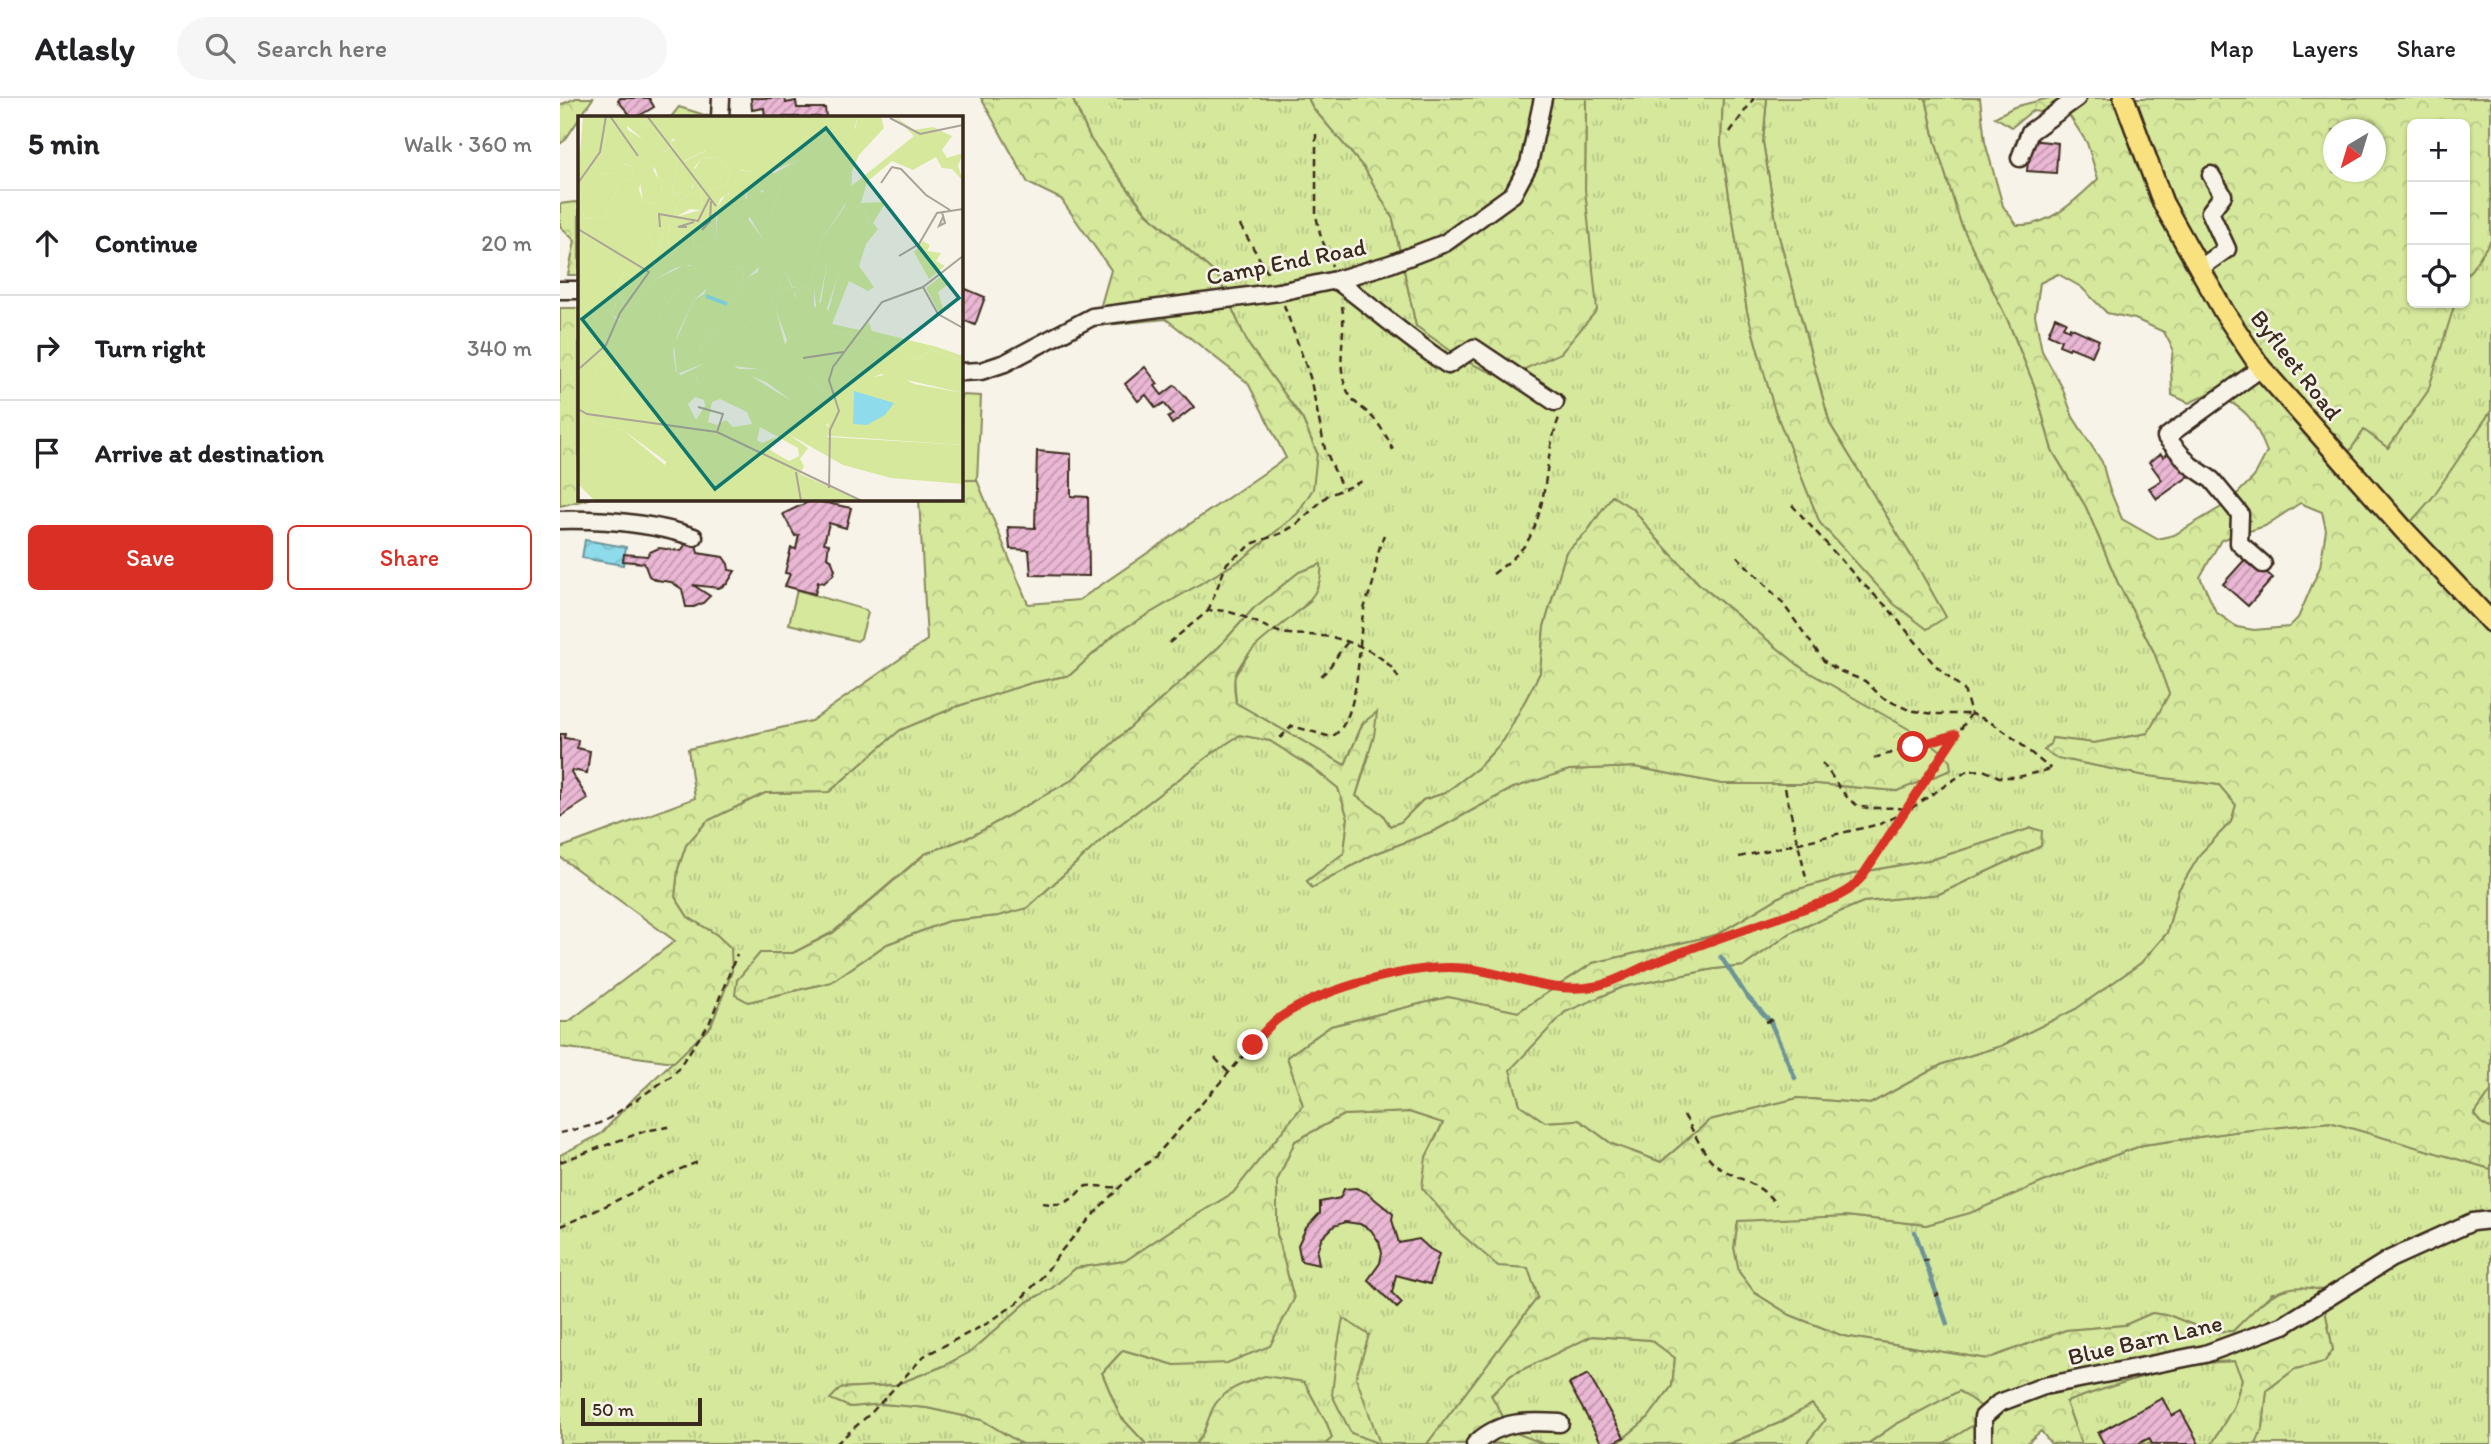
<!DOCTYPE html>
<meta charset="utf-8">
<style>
body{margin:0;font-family:Itim,sans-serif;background:#f6f6f6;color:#202124}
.controls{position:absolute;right:21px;top:21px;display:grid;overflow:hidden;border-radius:10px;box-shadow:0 2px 5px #0004}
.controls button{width:63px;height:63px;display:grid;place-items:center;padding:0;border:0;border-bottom:2px solid #e0e0e0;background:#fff;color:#202124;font:35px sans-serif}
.compass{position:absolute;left:1763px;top:21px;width:63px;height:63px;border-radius:50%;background:#fff;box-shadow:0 2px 5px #0004;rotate:218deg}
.scale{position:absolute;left:21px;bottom:18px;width:121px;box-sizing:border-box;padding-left:7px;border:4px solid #3b2a1e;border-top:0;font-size:19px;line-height:24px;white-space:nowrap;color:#3b2a1e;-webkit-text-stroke:5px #f7f3e8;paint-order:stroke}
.stop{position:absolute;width:21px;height:21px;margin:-16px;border:5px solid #d93025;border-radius:50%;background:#fff}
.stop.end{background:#d93025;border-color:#fff;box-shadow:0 2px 7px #0008}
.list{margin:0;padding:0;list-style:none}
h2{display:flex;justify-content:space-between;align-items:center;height:91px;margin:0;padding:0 28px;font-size:30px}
h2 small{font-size:23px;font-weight:400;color:#757577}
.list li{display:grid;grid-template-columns:46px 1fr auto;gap:21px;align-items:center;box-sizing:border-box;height:105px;padding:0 28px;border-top:2px solid #e0e0e0}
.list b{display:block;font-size:26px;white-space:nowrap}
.list em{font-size:23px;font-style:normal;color:#757577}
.actions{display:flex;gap:14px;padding:21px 28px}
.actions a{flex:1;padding:16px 0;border:2px solid #d93025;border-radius:10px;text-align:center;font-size:24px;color:#d93025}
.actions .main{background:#d93025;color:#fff}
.icon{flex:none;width:38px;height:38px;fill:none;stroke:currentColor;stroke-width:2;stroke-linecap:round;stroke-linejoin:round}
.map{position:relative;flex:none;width:1931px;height:1346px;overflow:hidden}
header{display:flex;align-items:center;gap:42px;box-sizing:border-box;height:98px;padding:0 35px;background:#fff;border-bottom:2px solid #e0e0e0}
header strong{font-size:33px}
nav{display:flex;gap:38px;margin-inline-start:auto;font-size:24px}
.search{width:490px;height:63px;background:#f6f6f6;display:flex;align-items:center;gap:18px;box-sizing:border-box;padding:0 24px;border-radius:38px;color:#757577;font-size:26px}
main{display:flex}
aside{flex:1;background:#fff}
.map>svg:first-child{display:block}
.grass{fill:url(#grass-tufts);stroke:#88895d;stroke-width:2;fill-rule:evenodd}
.forest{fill:url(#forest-crowns);stroke:#88895d;stroke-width:2;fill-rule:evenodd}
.green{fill:#d5e89c;stroke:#88895d;stroke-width:2}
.water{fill:url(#water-waves);stroke:#6c9499;stroke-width:2}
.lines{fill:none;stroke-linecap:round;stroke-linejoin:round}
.stream{stroke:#6c9499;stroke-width:4.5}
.building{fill:url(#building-hatch);stroke:#3b2a1e;stroke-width:2}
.minor-casing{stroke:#3b2a1e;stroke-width:21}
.major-casing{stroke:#3b2a1e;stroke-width:24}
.path{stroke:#3b2a1e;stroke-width:2.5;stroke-dasharray:7 5;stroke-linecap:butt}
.minor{stroke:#f7f3e8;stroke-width:16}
.major{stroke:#fae180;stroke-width:19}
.route{stroke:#d93025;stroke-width:9}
.labels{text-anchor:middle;stroke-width:5;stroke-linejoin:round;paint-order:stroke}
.street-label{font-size:24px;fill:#3b2a1e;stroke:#f7f3e8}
.inset-river{fill:none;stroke:#8ddbeb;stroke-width:3.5}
.inset-road{fill:none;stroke:#aca397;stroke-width:2}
.view{fill:#0f766e;fill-opacity:0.15;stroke:#0f766e;stroke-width:3.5}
.inset-edge{fill:none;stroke:#3b2a1e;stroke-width:3.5}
</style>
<header>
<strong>Atlasly</strong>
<div class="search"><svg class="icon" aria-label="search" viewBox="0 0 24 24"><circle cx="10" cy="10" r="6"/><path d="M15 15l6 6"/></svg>Search here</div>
<nav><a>Map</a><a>Layers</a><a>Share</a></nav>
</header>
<main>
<aside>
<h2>5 min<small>Walk · 360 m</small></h2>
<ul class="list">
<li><svg class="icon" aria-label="ahead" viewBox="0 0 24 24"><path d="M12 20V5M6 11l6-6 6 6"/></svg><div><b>Continue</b></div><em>20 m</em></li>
<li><svg class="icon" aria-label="right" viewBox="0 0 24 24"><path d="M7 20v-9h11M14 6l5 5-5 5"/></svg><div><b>Turn right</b></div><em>340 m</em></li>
<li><svg class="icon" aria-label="arrive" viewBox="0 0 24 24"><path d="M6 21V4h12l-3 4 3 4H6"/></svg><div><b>Arrive at destination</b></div></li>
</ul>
<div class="actions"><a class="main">Save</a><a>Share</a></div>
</aside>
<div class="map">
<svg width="1931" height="1346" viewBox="0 0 1931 1346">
<defs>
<pattern id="grass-tufts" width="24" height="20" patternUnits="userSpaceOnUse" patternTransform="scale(1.75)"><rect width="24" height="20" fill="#d5e89c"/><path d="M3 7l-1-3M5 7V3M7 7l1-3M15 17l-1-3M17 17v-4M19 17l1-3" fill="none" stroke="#b8c786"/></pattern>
<pattern id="forest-crowns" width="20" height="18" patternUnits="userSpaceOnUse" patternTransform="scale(1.75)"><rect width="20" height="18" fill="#d5e89c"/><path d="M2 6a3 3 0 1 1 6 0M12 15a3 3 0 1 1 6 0" fill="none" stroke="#b8c786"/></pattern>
<pattern id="water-waves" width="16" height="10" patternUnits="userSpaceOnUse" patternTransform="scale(1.75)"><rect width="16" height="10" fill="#8ddbeb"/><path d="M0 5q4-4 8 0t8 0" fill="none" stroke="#7bbcc9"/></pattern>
<pattern id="building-hatch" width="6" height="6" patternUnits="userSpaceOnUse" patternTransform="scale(1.75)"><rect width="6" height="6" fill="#eab7d4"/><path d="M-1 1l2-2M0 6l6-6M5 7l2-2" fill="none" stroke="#bf95ab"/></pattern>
</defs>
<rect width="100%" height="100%" fill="#f7f3e8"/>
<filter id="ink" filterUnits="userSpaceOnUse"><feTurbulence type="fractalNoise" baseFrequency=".0143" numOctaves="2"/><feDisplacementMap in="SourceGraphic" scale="14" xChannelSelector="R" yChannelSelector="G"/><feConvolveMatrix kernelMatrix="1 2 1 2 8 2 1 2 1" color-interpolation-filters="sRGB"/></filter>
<g filter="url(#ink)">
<g class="grass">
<path d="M 512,0 L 748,0 L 753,10 L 805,71 L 833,121 L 856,228 L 1025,91 L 1026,0 L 1163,0 L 1161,45 L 1187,213 L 1214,310 L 1260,425 L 1367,531 L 1385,518 L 1356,466 L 1270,326 L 1218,135 L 1203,44 L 1207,0 L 1366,0 L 1376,46 L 1401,126 L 1448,223 L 1475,289 L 1492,352 L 1526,409 L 1558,485 L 1594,554 L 1610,597 L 1589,635 L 1534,645 L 1492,640 L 1497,660 L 1581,677 L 1660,687 L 1676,707 L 1671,724 L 1641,755 L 1618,793 L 1607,835 L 1581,865 L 1516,911 L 1441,948 L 1383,966 L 1310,1006 L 1238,1000 L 1150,1022 L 1101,1064 L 1052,1046 L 1019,1022 L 985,1024 L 960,1007 L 949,972 L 1005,914 L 1063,889 L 1154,871 L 1184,868 L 1232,834 L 1303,804 L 1379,796 L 1481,748 L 1472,730 L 1374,761 L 1297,775 L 1228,794 L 1156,837 L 1033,865 L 958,914 L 888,899 L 771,928 L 727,959 L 743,1007 L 673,1095 L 610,1133 L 565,1163 L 516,1170 L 491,1191 L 467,1204 L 412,1253 L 384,1268 L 335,1287 L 281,1290 L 271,1301 L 290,1309 L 323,1306 L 367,1310 L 422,1322 L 462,1346 L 0,1346 L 0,1057 L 41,1036 L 75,999 L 151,928 L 172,873 L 157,837 L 128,819 L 115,799 L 118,771 L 126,747 L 147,723 L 205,695 L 269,694 L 340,632 L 398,608 L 471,585 L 510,577 L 556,535 L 684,460 L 757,355 L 742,320 L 688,246 L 657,177 L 587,115 L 531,42 ZM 1052,398 L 1073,411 L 1097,441 L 1139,486 L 1243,571 L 1295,601 L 1337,693 L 1257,686 L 1162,686 L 1075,669 L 1009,672 L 953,690 L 876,732 L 812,757 L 752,790 L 747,783 L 784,755 L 788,720 L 778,690 L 753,670 L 710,643 L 680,637 L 655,653 L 549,735 L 467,810 L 438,818 L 388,823 L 327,846 L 271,884 L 188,904 L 200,855 L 233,855 L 273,834 L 364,756 L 412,738 L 512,682 L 659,549 L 694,510 L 750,504 L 695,546 L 674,579 L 676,605 L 785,667 L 803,625 L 809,658 L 796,698 L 822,716 L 830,728 L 841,724 L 863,702 L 885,695 L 918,670 L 944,642 L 980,575 L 984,529 L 1006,454 L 1027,434 Z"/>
<path d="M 1931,142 L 1931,313 L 1872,401 L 1844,432 L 1783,363 L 1889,205 L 1905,205 L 1905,181 Z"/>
<path d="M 1931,993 L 1931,1031 L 1921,1025 L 1914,1017 Z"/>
<path d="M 849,1014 L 883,1025 L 866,1059 L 968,1170 L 978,1199 L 867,1346 L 765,1346 L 772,1340 L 767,1326 L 744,1284 L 655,1307 L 640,1342 L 635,1346 L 586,1346 L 560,1318 L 542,1275 L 563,1252 L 615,1267 L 734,1201 L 717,1136 L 717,1083 L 735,1043 L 783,1017 Z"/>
<path d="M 1771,1024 L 1931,1071 L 1931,1346 L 1696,1346 L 1703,1329 L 1707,1292 L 1735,1271 L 1764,1264 L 1773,1252 L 1761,1192 L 1712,1195 L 1673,1233 L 1650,1234 L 1611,1218 L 1592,1215 L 1565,1227 L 1506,1232 L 1428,1261 L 1283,1238 L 1230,1217 L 1195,1195 L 1179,1174 L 1174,1150 L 1178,1122 L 1286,1118 L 1366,1127 L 1410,1114 L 1495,1079 L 1583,1047 L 1681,1033 Z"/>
<path d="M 1031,1238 L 1091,1242 L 1115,1259 L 1112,1288 L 1088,1320 L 1057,1346 L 984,1346 L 951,1334 L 931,1298 L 951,1277 Z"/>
<path d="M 1675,1263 L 1682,1281 L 1674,1308 L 1652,1346 L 1521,1346 L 1506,1304 C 1561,1285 1616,1264 1675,1263 Z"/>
<path d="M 1399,1292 L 1422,1309 L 1415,1326 L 1383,1346 L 1308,1346 L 1336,1326 Z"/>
<path d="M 1253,1306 L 1265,1322 L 1246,1346 L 1168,1346 L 1219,1325 Z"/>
</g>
<g class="forest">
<path d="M 16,0 L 33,0 L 5,42 L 0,46 L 0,7 Z"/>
<path d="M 421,0 L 512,0 L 531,42 L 586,115 L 657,177 L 688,246 L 742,320 L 757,355 L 753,391 L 737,416 L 684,460 L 556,535 L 510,577 L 471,585 L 398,608 L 340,632 L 269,694 L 205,695 L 147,723 L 126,747 L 118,771 L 115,799 L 128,819 L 157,837 L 171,850 L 172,873 L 151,928 L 114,964 L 0,949 L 0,924 L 8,924 L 115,843 L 0,759 L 0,750 L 135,700 L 128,651 L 251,623 L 367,542 L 359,401 L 401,401 L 401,382 L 417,382 L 468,506 L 519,502 L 726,360 L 688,285 L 606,221 L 535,228 L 551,172 L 501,101 L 468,85 Z"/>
<path d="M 748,0 L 1026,0 L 1025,91 L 1037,212 L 1001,255 L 944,280 L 905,263 L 856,228 L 833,121 L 805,71 L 753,10 Z"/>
<path d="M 1163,0 L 1207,0 L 1203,44 L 1218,135 L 1270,326 L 1356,466 L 1386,519 L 1367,531 L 1334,506 L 1260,425 L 1214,310 L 1187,213 L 1161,45 Z"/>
<path d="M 1366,0 L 1420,0 L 1425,44 L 1443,108 L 1457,127 C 1489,129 1516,102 1538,81 L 1527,45 L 1509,17 L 1472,13 L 1452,29 L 1435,19 L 1454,9 L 1489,0 L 1931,0 L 1931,142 L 1905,181 L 1905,26 L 1852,26 L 1852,205 L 1895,205 L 1868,293 L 1828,350 L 1804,332 L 1783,363 L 1844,432 L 1872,400 L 1931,313 L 1931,993 L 1914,1017 L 1921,1025 L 1931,1031 L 1931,1071 L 1770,1024 L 1681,1033 L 1583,1047 L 1495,1079 L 1410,1115 L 1366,1127 L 1286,1118 L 1178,1123 L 1174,1150 L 1179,1174 L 1195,1195 L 1230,1217 L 1283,1238 L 1427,1261 L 1506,1232 L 1565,1227 L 1592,1215 L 1611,1218 L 1650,1234 L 1673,1233 C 1702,1205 1717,1181 1761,1192 L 1773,1252 L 1764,1264 L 1735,1271 L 1707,1292 L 1703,1329 L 1696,1346 L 1652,1346 L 1674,1308 L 1682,1281 L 1674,1263 C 1615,1264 1562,1285 1506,1304 L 1521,1346 L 1491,1346 L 1481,1333 L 1466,1346 L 1383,1346 L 1415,1326 L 1422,1309 L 1399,1293 L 1336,1326 L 1307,1346 L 1246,1346 L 1265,1322 L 1252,1306 L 1219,1325 L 1168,1346 L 1057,1346 L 1088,1320 L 1112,1288 L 1115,1260 L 1091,1242 L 1032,1238 L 951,1277 L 931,1297 L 951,1333 L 984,1346 L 867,1346 L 978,1199 L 968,1170 L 938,1168 L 900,1135 L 862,1090 L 866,1059 L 883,1025 L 849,1014 L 783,1017 L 735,1043 L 717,1083 L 717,1136 L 734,1201 L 710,1248 L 667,1265 L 615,1267 L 563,1252 L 542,1275 L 560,1318 L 586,1346 L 462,1346 L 422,1322 L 367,1310 L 323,1306 L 290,1309 L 270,1301 L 281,1290 L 335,1287 L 384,1268 L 412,1253 L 467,1204 L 491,1191 L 516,1170 L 565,1163 L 610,1133 L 673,1095 L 743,1007 L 727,959 L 771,928 L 888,899 L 958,914 L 1033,865 L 1156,837 L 1228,794 L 1297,775 L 1374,761 L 1472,730 L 1482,733 L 1481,748 L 1379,796 L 1303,804 L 1232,834 L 1184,868 L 1154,871 L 1063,889 L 1005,914 L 950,972 L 960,1007 L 985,1024 L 1019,1022 L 1052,1046 L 1101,1064 L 1150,1022 L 1238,1000 L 1310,1006 L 1383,966 L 1441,948 L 1516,911 L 1581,865 L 1607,835 L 1618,793 L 1641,755 L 1671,724 L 1676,707 L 1659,687 L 1581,677 L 1497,660 L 1484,652 L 1490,646 L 1492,640 L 1534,645 L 1588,635 L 1609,596 L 1594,554 L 1558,485 L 1526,409 L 1492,352 L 1475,289 L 1448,223 L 1401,126 L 1376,46 ZM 1773,32 L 1815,32 L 1815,74 L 1773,74 ZM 1498,176 L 1521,189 L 1547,215 L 1575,221 L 1604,234 L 1613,251 L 1611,269 L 1612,297 L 1629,305 L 1652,294 C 1686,311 1693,318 1707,354 L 1694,379 L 1668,405 L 1614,437 L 1597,441 L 1562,421 L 1549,390 L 1542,364 L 1513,319 L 1502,289 L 1482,253 L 1475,217 L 1480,185 ZM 1740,405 L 1762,414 L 1766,432 L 1760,469 L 1738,520 L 1729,529 L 1694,532 L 1677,529 L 1656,514 L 1640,479 L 1661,442 L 1705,428 Z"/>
<path d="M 119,9 L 148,18 L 148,19 L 111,19 Z"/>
<path d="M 15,104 L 19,105 L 19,177 L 8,177 L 15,143 L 0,128 L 0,106 Z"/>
<path d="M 0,210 L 19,210 L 19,401 L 29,401 L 0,408 Z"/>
<path d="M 1052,398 L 1073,411 L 1097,441 L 1139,486 L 1243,571 L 1361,638 L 1384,655 L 1390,664 L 1391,672 L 1337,693 L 1257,686 L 1162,686 L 1075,669 L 1009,672 L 953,690 L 876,732 L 812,757 L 752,790 L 747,783 L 784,755 L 788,720 L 778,690 L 753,670 L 710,643 L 680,637 L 655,653 L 549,735 L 467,810 L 438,818 L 388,823 L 327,846 L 271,884 L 188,904 L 175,897 L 177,882 L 200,855 L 233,855 L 273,835 L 365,756 L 412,738 L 512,682 L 659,549 L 694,510 L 739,474 L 761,466 C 767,516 692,531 675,578 C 673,585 675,597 676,605 L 785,667 L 803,625 L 817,614 L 814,638 L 796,698 L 822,716 L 830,728 L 841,724 L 863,702 L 885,695 L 918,670 L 944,642 L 980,575 L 984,529 L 1006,454 L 1027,434 Z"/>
<path d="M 783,1220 L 809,1237 L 796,1279 L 820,1346 L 791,1335 L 772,1297 L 777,1252 Z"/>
<path d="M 705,1278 L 744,1284 L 767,1326 L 772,1340 L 765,1346 L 635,1346 C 645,1337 647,1322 653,1310 C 663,1291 687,1284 705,1278 Z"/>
</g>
<g class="green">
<path d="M 401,297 L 421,298 L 417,382 L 401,382 Z"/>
<path d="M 237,492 L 306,512 L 308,515 L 301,540 L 297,543 L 229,526 Z"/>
</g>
<path class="water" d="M 25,442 L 66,449 L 63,467 L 22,460 Z"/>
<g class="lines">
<g class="stream">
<path d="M 1161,859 L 1186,897 L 1210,923 L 1235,980"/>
<path d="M 1355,1134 L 1387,1226"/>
</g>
</g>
<g class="building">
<path d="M 60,0 L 89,0 L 94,9 L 77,19 L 72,19 L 58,3 Z"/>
<path d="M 191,0 L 225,0 L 226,5 L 236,3 L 237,10 L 265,10 L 266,19 L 205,19 L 204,10 L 192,12 Z"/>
<path d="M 1470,42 L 1498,45 L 1496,75 L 1467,73 Z"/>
<path d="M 401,189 L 425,199 L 415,227 L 401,221 Z"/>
<path d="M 1495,219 L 1506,224 L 1503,229 L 1509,232 L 1510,229 L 1539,242 L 1532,258 L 1510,249 L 1509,251 L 1499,247 L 1501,242 L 1488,236 Z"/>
<path d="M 585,269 L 598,286 L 595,288 L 602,297 L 615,287 L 634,309 L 612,326 L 608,320 L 613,316 L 604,305 L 596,310 L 586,297 L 578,303 L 565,286 Z"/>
<path d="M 477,353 L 511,356 L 511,398 L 528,399 L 529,478 L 471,477 L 469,452 L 450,451 L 448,429 L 475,430 Z"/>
<path d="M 1609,355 L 1619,369 L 1624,366 L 1632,376 L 1597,401 L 1589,390 L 1602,382 L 1589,364 L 1601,356 L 1603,359 Z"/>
<path d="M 252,402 L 291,410 L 286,430 L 269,425 L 264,445 L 269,446 L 267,459 L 271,461 L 275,472 L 273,477 L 264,485 L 258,484 L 255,496 L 225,488 L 230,476 L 225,475 L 231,450 L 236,451 L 239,437 L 235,438 L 223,416 Z"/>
<path d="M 128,443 L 136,446 L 138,455 L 163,459 L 168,466 L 169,472 L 175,473 L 167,486 L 159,490 L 133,487 L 150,498 L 143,505 L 134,509 L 126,509 L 122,491 L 111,484 L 96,482 L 89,478 L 84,465 L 63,463 L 64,456 L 87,458 L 90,454 L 99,450 L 121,453 Z"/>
<path d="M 1688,458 L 1713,480 L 1688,508 L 1663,486 Z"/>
<path d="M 0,636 L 5,636 L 4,640 L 18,642 L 17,650 L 30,653 L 27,675 L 12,672 L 11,674 L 28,701 L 0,719 Z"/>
<path d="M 796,1090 L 806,1094 L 833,1116 L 832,1122 L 839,1145 L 859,1141 L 870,1151 L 879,1156 L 870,1186 L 836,1177 L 832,1195 L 842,1205 L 837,1210 L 808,1182 L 820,1165 L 822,1155 L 819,1144 L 811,1132 L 800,1126 L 785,1124 L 774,1128 L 761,1141 L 757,1154 L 759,1167 L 741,1163 L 738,1147 L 746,1130 L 760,1115 L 760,1104 L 780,1100 L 784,1091 Z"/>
<path d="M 1028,1276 L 1064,1339 L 1051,1346 L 1042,1346 L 1009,1286 Z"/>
<path d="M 1602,1300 L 1612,1318 L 1621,1313 L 1639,1346 L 1592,1346 L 1589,1340 L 1578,1346 L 1544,1346 L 1538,1335 Z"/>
</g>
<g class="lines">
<g class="minor-casing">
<g id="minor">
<path d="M 160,19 L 161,0"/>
<path d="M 1460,60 L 1470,34 L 1517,0"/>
<path d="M 1639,171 L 1667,151 L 1650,114 L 1663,97 L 1651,77"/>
<path d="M 776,182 C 814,210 849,242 888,267 L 914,250 L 995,304"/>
<path d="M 0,192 L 19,192"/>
<path d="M 1701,270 L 1606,339 L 1630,367 L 1652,382 L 1680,416 L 1679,445 L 1703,466"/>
<path d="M 401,274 L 421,273 L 445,265 L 532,219 L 719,194 L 776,182 L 830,166 L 885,145 L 953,96 L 969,66 L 983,0"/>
<path d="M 0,422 C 46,421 91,425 134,439"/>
<path d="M 915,1346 C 940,1322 968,1323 1000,1325"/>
<path d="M 1423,1346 L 1423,1319 L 1439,1305 L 1484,1288 L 1645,1256 L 1724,1227 L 1830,1161 L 1912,1124 L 1931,1122"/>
</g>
</g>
<g class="major-casing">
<path id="major" d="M 1564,0 L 1603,105 L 1664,214 L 1701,270 L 1844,432 L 1931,524"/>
</g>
<g class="path">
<path d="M 1170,34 L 1194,0"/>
<path d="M 756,36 L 756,117 L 760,136 L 772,168"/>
<path d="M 680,127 L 710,179"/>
<path d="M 724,207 L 750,279 L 765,351 L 782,390"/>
<path d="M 782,208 C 787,237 774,269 789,296 C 793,304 801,309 808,315 C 820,326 826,337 833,352"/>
<path d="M 1232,407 L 1299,482 L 1328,510 L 1374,566 L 1404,592 L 1411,616 C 1443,626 1465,652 1491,671"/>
<path d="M 1177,458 L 1221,503 L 1264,563 L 1279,573 L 1305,583 L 1323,600 L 1349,612 L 1373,616 L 1411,616"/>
<path d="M 933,476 C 948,465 963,453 971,437 C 989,400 984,357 999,320"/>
<path d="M 648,513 L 667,465 L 694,445 L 722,435 L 737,426 L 767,398 L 805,382"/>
<path d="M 609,545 L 648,513 C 671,508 698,527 719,534 C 733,538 748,536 762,538 C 788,540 834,559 840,585"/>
<path d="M 761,578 C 773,568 777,555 788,544"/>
<path d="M 720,640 L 732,628 L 771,639 C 801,624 798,545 803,516 C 805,505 810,495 813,485 C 816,469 817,453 824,437"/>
<path d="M 1314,660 L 1397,636"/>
<path d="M 1262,665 C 1274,678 1285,705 1302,709 C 1317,712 1331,707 1346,712"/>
<path d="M 1225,690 L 1247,784"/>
<path d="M 1179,759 L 1320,726 L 1344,715 L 1407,673 L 1423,672 L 1439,679 L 1458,679 L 1491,671"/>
<path d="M 1206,924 L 1214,921"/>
<path d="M 655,960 L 669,975"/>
<path d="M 1124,1017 C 1133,1032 1141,1052 1153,1064 C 1173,1082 1201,1083 1216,1107"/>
<path d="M 0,1035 L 35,1027 L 48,1021 L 114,976 L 149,926 L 177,856"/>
<path d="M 0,1064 L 85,1033 L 113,1028"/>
<path d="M 482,1105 C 497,1107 507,1107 518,1095 C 522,1091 521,1090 527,1088 C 532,1087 552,1090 560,1089"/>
<path d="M 0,1128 C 48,1110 90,1082 138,1064"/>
<path d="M 1363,1163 L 1368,1162"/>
<path d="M 1374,1198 L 1379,1196"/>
<path d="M 276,1346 L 312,1314 L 364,1258 L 428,1225 L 457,1205 L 483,1178 L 502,1152 L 541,1108 L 573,1076 L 594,1060 L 707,931 L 718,921 L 747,904 L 799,885 L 828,878 L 883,869 L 940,876 L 1001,892 L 1040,888 L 1097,863 L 1275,800 L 1289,792 L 1301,780 L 1411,616"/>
</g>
<use href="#minor" class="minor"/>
<use href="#major" class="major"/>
</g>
</g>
<g class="lines" filter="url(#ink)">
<path class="route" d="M 693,947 C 701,937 709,927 719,920 C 762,890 859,863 912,871 C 954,877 993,897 1036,888 C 1056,884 1076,871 1095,864 C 1154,841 1215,821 1275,800 L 1289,792 L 1301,780 L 1396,636 L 1353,649"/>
</g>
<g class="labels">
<g class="street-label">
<text transform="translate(726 164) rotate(-11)" y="8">Camp End Road</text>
<text transform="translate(1736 267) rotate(52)" y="8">Byfleet Road</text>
<text transform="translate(1585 1242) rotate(-13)" y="8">Blue Barn Lane</text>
</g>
</g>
<g transform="translate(18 18)">
<rect width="385" height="385" fill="#f7f3e8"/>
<path d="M 39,0 L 30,13 L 24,37 L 0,64 L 5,1 ZM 57,0 L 68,9 L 66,24 L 47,8 L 46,0 ZM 112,0 L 246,0 L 277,13 L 280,0 L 303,0 L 306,12 L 281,39 L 274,55 L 273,89 L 287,93 L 291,106 L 260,160 L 249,192 L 256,215 L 310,229 L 339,244 L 353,234 L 385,245 L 385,277 L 303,258 L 296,261 L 264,249 L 250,238 L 229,258 L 254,287 L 255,303 L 246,311 L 197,263 L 180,253 L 156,250 L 214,285 L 250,321 L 385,329 L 385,368 L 313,362 L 265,349 L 119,266 L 118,259 L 127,247 L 99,258 L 96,229 L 116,184 L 126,178 L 137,156 L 155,150 L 165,153 L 164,166 L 128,218 L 121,236 L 147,203 L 170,161 L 180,156 L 188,110 L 207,60 L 218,45 L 187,58 L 156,53 L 114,10 ZM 268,87 L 249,147 L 243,186 L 236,192 L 236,173 L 216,175 L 218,182 L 211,173 L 203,174 L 198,194 L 209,224 L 205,236 L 146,236 L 144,227 L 187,197 L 208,157 L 215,172 L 232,169 L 242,126 ZM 82,18 L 93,33 L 84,36 L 75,54 L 83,67 L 84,79 L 78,88 L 65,85 L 62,66 L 69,30 ZM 99,22 L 119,24 L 129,34 L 106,45 L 92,27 ZM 140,41 L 152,53 L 149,69 L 132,73 L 122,62 L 114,64 L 114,73 L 94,79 L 100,42 L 117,53 L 124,42 ZM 44,47 L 56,52 L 54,63 L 42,65 L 27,101 L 7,103 L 1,86 L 5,72 L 21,57 L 38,58 ZM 180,71 L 186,80 L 170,103 L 185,123 L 168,140 L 139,127 L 139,92 L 148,78 L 153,79 L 151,89 L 169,82 L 168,72 ZM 124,72 L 123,94 L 112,93 L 98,101 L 97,93 L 102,84 ZM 99,104 L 108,112 L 94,141 L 89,122 L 92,109 ZM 76,105 L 86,108 L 82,131 L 77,133 L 69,116 ZM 129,108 L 135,110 L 128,128 L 116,133 L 115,114 ZM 8,119 L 33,137 L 33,175 L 38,187 L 33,199 L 41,205 L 48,192 L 60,186 L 76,164 L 105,150 L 116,150 L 121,157 L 97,175 L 78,206 L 56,228 L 4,246 L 0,245 L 0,135 ZM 46,156 L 62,166 L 45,188 L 39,170 ZM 39,243 L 38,252 L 47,272 L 44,281 L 20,271 L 16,262 L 19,250 ZM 0,301 L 45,314 L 87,349 L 105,310 L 120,312 L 128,385 L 17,385 L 0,368 Z" fill="#d5e89c" fill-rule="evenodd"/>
<path d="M 39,0 L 46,0 L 50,14 L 65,23 L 68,9 L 57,0 L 112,0 L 121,17 L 164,55 L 197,57 L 218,45 L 207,60 L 188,110 L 188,128 L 194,133 L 192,141 L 170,161 L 147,203 L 121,236 L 128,218 L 164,166 L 165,153 L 156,150 L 137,157 L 135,167 L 116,184 L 100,217 L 95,235 L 98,256 L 103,259 L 129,246 L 118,259 L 119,266 L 192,305 L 230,332 L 222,343 L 226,350 L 222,358 L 284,385 L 128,385 L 116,330 L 120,312 L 105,310 L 105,346 L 94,350 L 45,314 L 0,301 L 0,245 L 56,228 L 78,206 L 97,175 L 121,157 L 112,149 L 97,152 L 76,164 L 60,186 L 48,192 L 44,204 L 33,199 L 38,188 L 33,175 L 33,137 L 8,119 L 0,135 L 0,64 L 24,37 L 30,13 ZM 81,18 L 93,33 L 78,39 L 75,46 L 84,73 L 78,88 L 65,85 L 61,74 L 69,30 L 76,30 ZM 94,23 L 119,24 L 128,35 L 107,45 L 92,28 ZM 140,41 L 152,53 L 149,69 L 132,73 L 122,61 L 112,59 L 115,72 L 94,79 L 100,42 L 112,57 L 124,42 ZM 45,47 L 56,52 L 54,63 L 42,65 L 27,101 L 7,103 L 1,86 L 5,72 L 21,57 L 38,58 ZM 169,71 L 186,75 L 168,95 L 185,123 L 168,140 L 164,130 L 139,127 L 138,96 L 142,83 L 151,77 L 151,89 L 166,90 ZM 124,72 L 123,94 L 98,101 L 97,93 L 102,84 ZM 99,104 L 108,112 L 94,141 L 89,122 L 92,109 ZM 76,105 L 86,108 L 82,131 L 77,133 L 69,116 ZM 129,108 L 135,110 L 128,128 L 116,133 L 115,114 ZM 46,156 L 62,166 L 45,188 L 39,170 ZM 39,243 L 40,266 L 47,272 L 44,281 L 24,267 L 20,270 L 16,262 L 19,250 ZM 117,281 L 126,284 L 127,290 L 118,304 L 110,288 ZM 142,283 L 169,296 L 174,308 L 155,311 L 148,304 L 139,309 L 130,306 L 134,286 ZM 182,311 L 220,332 L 221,340 L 211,345 L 192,334 L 198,321 L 184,327 L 179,324 ZM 246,0 L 280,0 L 275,17 ZM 316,0 L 336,14 L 355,11 L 374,20 L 364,34 L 369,42 L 385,37 L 380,50 L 385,65 L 374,53 L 364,52 L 358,41 L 335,54 L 314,45 L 289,66 L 283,87 L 308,86 L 295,107 L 300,113 L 288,128 L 281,150 L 296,171 L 290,175 L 271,165 L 254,208 L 282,214 L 291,206 L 294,215 L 359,231 L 385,240 L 385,245 L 353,234 L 339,244 L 310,229 L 256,215 L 247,207 L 260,160 L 291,105 L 287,93 L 273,89 L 271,72 L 336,20 ZM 270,86 L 271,94 L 249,147 L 239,198 L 236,173 L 216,175 L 217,185 L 211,173 L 203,174 L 198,194 L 209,236 L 140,236 L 144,227 L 187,197 L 208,157 L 214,172 L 232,169 L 242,126 ZM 345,125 L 352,129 L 349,135 L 363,137 L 358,145 L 367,150 L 351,163 L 336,136 ZM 362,161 L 372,167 L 360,176 L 365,193 L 360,195 L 348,172 ZM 250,238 L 264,249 L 296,261 L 316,257 L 336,268 L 385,277 L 385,329 L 240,319 L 214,285 L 188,266 L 155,253 L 180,253 L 197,263 L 250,311 L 254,287 L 229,258 L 234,240 Z" fill="#d5e89c" fill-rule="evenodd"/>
<path d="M 276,275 L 316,287 L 307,299 L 289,309 L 275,308 Z" fill="#8ddbeb"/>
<path class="inset-river" d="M 128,180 L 149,188"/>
<path class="inset-road" d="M 32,0 L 60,40M 69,0 L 138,90M 312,2 L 342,18 L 385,9M 0,67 L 22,36 L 28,0M 303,67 L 314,51 L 323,53 L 348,79 L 372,94M 364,96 L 367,107 L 361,110 L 365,101M 82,111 L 81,98 L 120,105 L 132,81M 109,111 L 100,111 L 116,106M 0,113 L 71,156 L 42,197 L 28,229 L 2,252M 124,114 L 132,105 L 133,85M 321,140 L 341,128 L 359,97 L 385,93M 345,171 L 360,198 L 385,212M 225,242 L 265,236M 120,291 L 145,298 L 139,316M 0,293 L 9,298 L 139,316 L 284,385M 218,356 L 223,385M 251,372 L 252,314 L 261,295 L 251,264 L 255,251 L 304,186 L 345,171 L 385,140"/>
<path class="view" d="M 248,12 L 381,182 L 137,373 L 4,203 Z"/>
<rect width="385" height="385" class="inset-edge"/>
</g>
</svg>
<div class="controls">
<button>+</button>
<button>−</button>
<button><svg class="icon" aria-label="locate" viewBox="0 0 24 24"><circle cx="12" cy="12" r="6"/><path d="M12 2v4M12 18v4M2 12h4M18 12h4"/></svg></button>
</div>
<svg class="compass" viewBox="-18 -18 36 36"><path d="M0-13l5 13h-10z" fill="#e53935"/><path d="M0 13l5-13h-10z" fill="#757577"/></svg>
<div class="scale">50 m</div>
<div class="stop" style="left:1353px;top:649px"></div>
<div class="stop end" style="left:693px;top:947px"></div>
</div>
</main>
